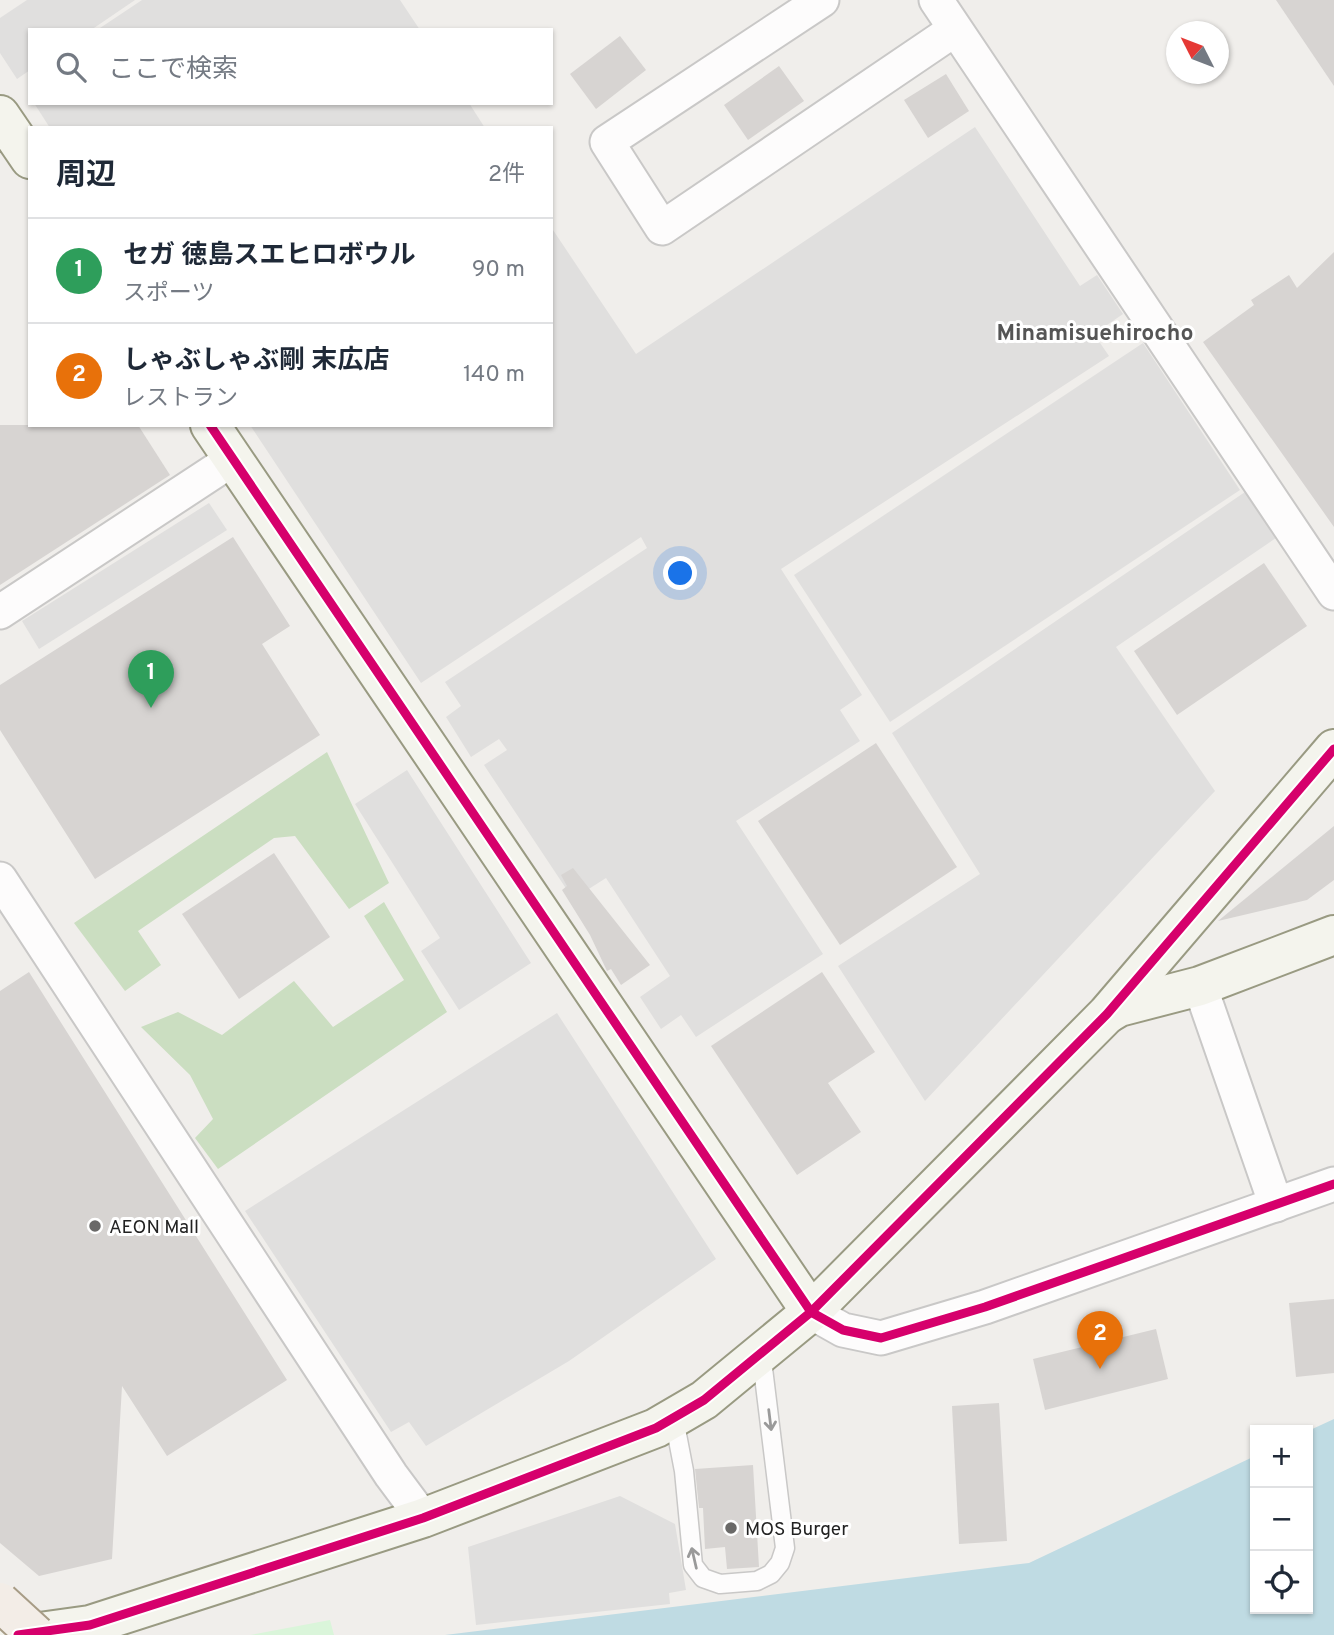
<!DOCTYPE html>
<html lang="ja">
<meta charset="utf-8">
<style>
body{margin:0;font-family:Overpass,"Noto Sans JP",sans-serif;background:#f6f6f7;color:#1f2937}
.controls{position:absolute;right:21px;bottom:21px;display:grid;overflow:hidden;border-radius:0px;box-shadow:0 2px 5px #0004}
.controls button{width:63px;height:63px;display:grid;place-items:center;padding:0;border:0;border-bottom:2px solid #e0e1e3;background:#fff;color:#1f2937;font:35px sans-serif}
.compass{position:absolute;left:1166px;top:21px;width:63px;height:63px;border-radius:50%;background:#fff;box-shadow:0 2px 5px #0004;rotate:312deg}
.you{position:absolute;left:681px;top:574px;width:24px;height:24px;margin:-18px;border:5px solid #fff;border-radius:50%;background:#1a73e8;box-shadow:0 0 0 10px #1a73e833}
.badge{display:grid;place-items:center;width:46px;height:46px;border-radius:50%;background:#0b8043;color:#fff;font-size:23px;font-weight:700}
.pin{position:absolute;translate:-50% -58px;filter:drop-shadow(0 2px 4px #0008)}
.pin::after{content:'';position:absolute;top:37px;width:24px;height:21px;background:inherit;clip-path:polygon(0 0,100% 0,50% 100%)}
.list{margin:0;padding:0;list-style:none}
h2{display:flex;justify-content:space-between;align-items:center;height:91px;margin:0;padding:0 28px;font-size:30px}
h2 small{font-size:23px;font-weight:400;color:#747a83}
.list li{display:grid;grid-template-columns:46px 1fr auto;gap:21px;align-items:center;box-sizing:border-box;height:105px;padding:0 28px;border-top:2px solid #e0e1e3}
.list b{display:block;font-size:26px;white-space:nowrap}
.list p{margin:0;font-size:23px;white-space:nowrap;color:#747a83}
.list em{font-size:23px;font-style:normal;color:#747a83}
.icon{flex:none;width:38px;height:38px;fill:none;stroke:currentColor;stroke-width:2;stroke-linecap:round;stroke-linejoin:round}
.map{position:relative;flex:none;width:1334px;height:1635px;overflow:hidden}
.search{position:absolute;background:#fff;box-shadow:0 2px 5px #0004;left:28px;top:28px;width:525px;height:77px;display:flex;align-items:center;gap:18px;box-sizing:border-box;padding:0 24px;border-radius:0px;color:#747a83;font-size:26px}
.panel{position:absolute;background:#fff;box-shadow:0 2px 5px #0004;left:28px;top:126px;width:525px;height:301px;border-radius:0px}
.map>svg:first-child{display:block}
.forest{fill:#cbdec1}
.park{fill:#daf5da}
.parking{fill:#e0dfde}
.water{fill:#bfdbe3}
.building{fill:#d7d4d2}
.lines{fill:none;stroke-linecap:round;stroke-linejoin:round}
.lane-casing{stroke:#c9c8c7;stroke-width:21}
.street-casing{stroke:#c9c8c7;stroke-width:37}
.secondary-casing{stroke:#999a82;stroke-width:42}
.lane{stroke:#fdfcfc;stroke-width:18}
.street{stroke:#fdfcfc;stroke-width:33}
.secondary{stroke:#f4f4ed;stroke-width:38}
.primary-bridge-casing{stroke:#a79c86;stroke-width:42;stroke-linecap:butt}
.primary-bridge{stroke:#f3ede7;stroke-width:38}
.cycleway-casing{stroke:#fff;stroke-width:13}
.cycleway{stroke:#d6006c;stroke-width:9}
.oneway{stroke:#9a9a9a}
.poi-dot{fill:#6a6968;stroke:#fff;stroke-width:2.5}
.labels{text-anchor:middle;stroke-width:6;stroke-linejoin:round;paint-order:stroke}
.poi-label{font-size:19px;fill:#222;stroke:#fff;text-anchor:start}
.quarter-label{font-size:23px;font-weight:bold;fill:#555;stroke:#fff}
</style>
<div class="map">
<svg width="1334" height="1635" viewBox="0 0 1334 1635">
<rect width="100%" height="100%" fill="#f0eeeb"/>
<g class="forest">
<path d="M 327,752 L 389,883 L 349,909 L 295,836 L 274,838 L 138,931 L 161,965 L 125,991 L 74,923 Z"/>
<path d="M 384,902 L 447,1012 L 218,1169 L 195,1138 L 213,1119 L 190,1075 L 141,1027 L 178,1012 L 222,1035 L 294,981 L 333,1027 L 404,980 L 364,916 Z"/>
</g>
<path class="park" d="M 330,1620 L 334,1635 L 250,1635 Z"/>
<g class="parking">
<path d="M 27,0 L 135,0 L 91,30 L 30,30 L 30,70 L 17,79 L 0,53 L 0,18 Z"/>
<path d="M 142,0 L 400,0 L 420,30 L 97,30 Z"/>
<path d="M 34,103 L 469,103 L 485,128 L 50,128 Z"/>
<path d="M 975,127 L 1080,286 L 1097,275 L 1123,314 L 1094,334 L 1109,356 L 781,569 L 862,695 L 840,710 L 860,741 L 736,821 L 823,954 L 696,1037 L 681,1015 L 661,1029 L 640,997 L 670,976 L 606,878 L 573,899 L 484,765 L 507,750 L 499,739 L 471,757 L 446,717 L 461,706 L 445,682 L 647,548 L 641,537 L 421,683 L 250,425 L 551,425 L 551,227 L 636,354 Z"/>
<path d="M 1143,343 L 1240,490 L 890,722 L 794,575 Z"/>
<path d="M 1245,492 L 1276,538 L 1116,647 L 1215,791 L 925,1101 L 838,966 L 980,874 L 892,733 Z"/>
<path d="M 209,503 L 227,530 L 39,649 L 22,621 Z"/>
<path d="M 407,770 L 531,963 L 459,1010 L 421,951 L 440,938 L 355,804 Z"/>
<path d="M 557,1013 L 716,1259 L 569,1361 L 426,1446 L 409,1422 L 391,1432 L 245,1211 Z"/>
<path d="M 620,1496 L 675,1524 L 686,1590 L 669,1593 L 670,1604 L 476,1625 L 468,1547 Z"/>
</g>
<path class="water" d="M 1334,1419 L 1334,1635 L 445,1635 L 1029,1563 L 1255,1456 L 1255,1609 L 1308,1609 L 1308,1431 Z"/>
<g class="building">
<path d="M 1276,0 L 1334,0 L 1334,86 Z"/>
<path d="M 620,36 L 646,70 L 596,109 L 570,74 Z"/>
<path d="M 779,66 L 804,101 L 748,140 L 724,105 Z"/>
<path d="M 946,74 L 969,111 L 928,138 L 904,100 Z"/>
<path d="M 1334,252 L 1334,527 L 1203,342 L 1254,305 L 1251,300 L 1289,275 L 1297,288 Z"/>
<path d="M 0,425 L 138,425 L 170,475 L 0,585 Z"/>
<path d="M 233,537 L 290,626 L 262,644 L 320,735 L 95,879 L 0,730 L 0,685 Z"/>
<path d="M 1264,563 L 1307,626 L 1177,715 L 1134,651 Z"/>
<path d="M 876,743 L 957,867 L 840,945 L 758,821 Z"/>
<path d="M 1334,826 L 1334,880 L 1307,900 L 1218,921 Z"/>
<path d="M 274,853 L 330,937 L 239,999 L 182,914 Z"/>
<path d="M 573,868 L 650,965 L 621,985 L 611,969 L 607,971 L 590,935 L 562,890 L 567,886 L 561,875 Z"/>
<path d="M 29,972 L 287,1380 L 167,1456 L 122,1386 L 112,1559 L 39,1576 L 0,1543 L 0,991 Z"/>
<path d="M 822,972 L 875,1052 L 828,1083 L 861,1132 L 797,1175 L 711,1046 Z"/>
<path d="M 1334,1299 L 1334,1373 L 1296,1377 L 1289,1303 Z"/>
<path d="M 1156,1329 L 1168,1379 L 1045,1410 L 1033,1359 Z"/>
<path d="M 999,1403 L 1007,1541 L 959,1544 L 952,1406 Z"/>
<path d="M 753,1465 L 759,1567 L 727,1569 L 725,1547 L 705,1549 L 703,1508 L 699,1508 L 695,1469 Z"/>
</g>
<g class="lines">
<g class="lane-casing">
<path id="lane" d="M 674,1419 L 684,1471 L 693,1565 L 703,1578 L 720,1584 L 757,1581 L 771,1574 L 780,1563 L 785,1548 L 761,1352"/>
</g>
<g class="street-casing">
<g id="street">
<path d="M 822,0 L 607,142 L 662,228 L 954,30"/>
<path d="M 936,0 L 1334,593"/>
<path d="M 0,612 L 233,459"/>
<path d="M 0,879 L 391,1475 L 423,1518"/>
<path d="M 1200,986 L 1276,1205"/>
<path d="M 811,1312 L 843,1330 L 881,1338 L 985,1307 L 1334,1184"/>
</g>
</g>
<g class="secondary-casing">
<g id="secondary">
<path d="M 0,115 L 30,159"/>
<path d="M 210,425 L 811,1312"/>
<path d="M 1109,1013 L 1119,1007 L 1200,986 L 1334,935"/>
<path d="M 18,1635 L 90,1625 L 423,1518 L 656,1428 L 704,1400 L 811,1312 L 1107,1014 L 1334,749"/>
</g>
</g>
<use href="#lane" class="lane"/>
<use href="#street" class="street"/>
<use href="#secondary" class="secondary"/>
<g class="primary-bridge-casing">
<path id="primary-bridge" d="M 0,1602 L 36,1635"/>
</g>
<use href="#primary-bridge" class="primary-bridge"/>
<g class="cycleway-casing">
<g id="cycleway">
<path d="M 210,425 L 811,1312 L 843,1330 L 881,1338 L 985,1307 L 1334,1184"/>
<path d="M 18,1635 L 90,1625 L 423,1518 L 656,1428 L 704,1400 L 811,1312 L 1107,1014 L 1334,749"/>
</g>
</g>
<use href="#cycleway" class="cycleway"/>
</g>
<defs><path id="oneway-shaft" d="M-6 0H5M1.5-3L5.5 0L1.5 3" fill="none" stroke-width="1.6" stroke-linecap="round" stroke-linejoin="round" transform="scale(1.75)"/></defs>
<g class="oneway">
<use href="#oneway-shaft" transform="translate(770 1420) rotate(83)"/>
<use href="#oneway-shaft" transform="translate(694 1558) rotate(-103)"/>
</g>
<g class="poi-dot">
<circle cx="95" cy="1226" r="7"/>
<circle cx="731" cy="1528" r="7"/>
</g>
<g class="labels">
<g class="poi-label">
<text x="109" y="1233">AEON Mall</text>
<text x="745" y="1535">MOS Burger</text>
</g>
<g class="quarter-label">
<text x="1095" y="340">Minamisuehirocho</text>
</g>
</g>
</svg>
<div class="controls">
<button>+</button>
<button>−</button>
<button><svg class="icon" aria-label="locate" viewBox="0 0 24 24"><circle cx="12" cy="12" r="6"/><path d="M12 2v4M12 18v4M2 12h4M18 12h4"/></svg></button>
</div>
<svg class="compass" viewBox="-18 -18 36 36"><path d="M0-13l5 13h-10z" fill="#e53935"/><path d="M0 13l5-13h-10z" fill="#747a83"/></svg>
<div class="you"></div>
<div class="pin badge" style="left:151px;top:708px;background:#2e9e5b">1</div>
<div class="pin badge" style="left:1100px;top:1369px;background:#e8710a">2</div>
<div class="search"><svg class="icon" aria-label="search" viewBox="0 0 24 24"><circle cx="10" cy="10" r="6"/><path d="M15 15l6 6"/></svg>ここで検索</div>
<section class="panel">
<h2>周辺<small>2件</small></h2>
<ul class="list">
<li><span class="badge" style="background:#2e9e5b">1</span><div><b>セガ 徳島スエヒロボウル</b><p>スポーツ</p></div><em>90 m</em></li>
<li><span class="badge" style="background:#e8710a">2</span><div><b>しゃぶしゃぶ剛 末広店</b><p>レストラン</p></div><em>140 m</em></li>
</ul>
</section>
</div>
